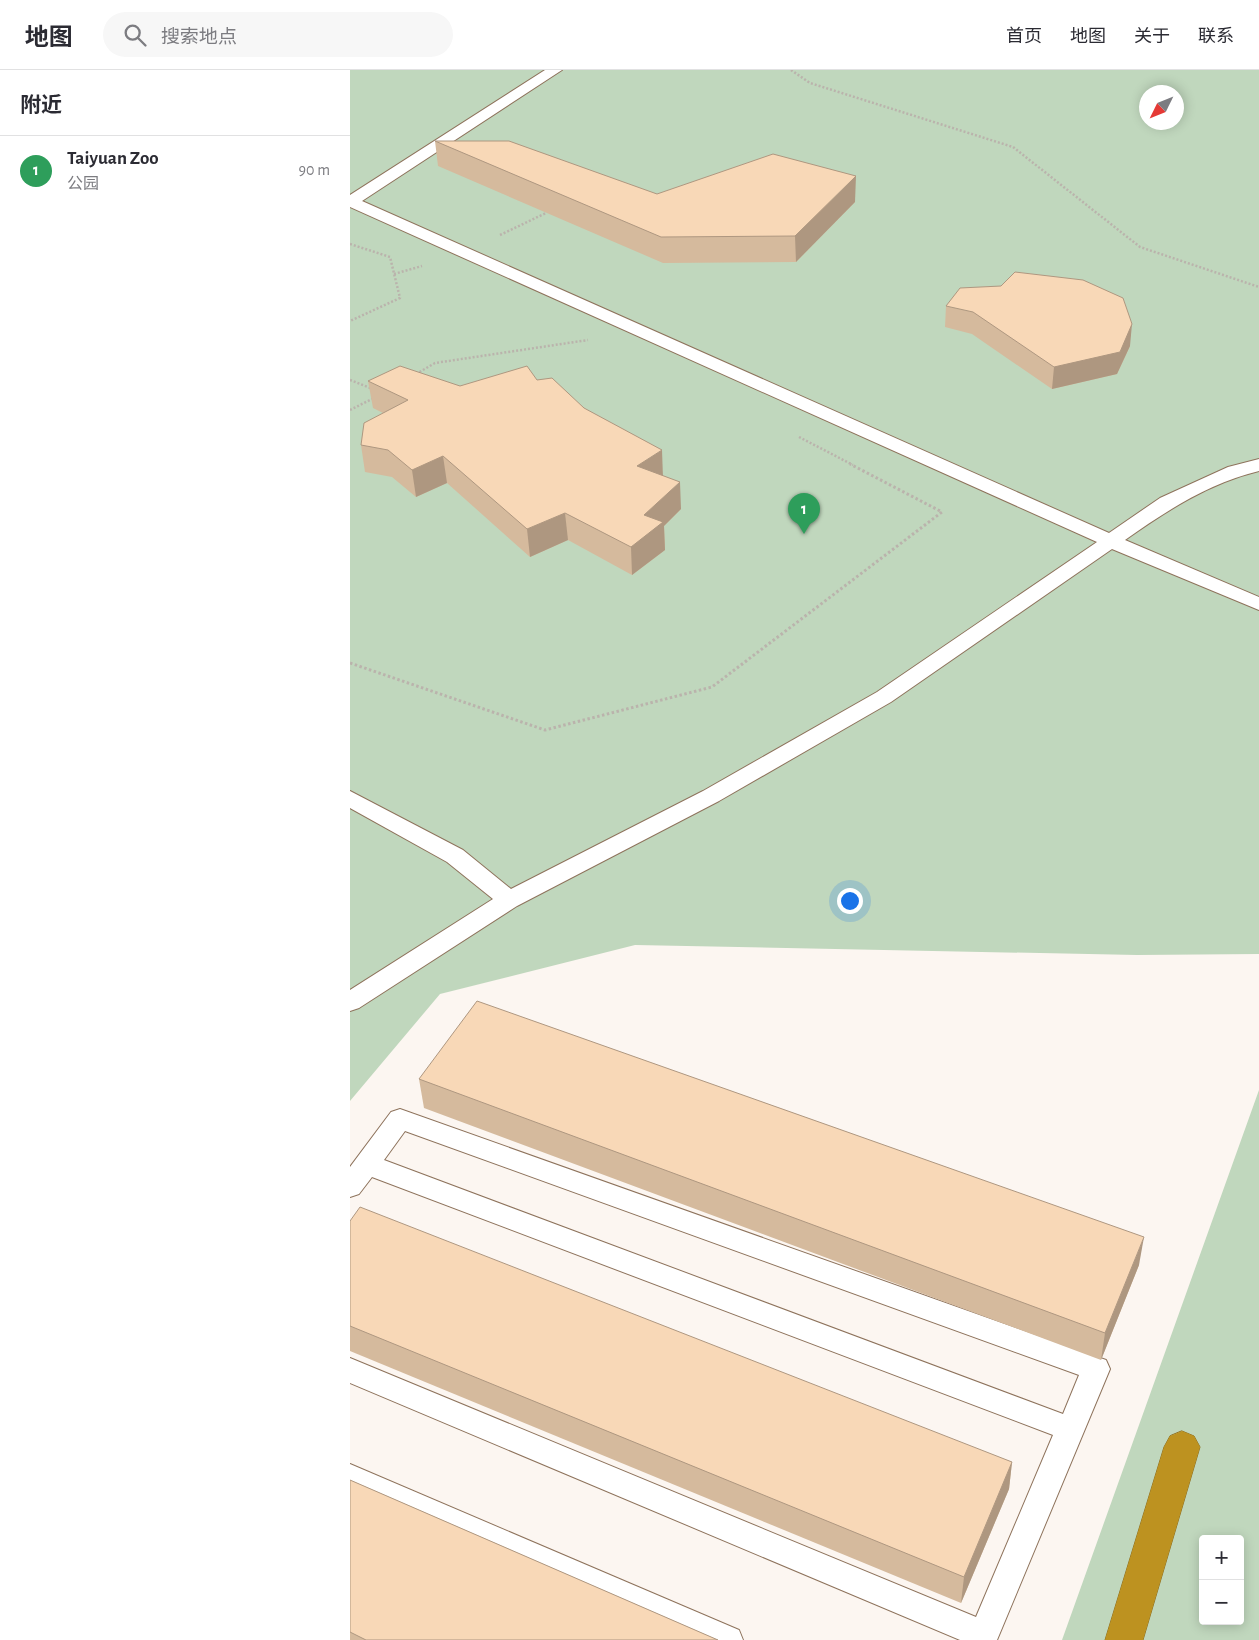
<!DOCTYPE html>
<html lang="zh">
<meta charset="utf-8">
<style>
body{margin:0;font-family:"Alegreya Sans","Noto Sans SC",sans-serif;background:#f7f7f7;color:#2b2b33}
.controls{position:absolute;right:15px;bottom:15px;display:grid;overflow:hidden;border-radius:5px;box-shadow:0 2px 12px #0003}
.controls button{width:45px;height:45px;display:grid;place-items:center;padding:0;border:0;border-bottom:1px solid #e1e1e2;background:#fff;color:#2b2b33;font:25px sans-serif}
.compass{position:absolute;left:789px;top:15px;width:45px;height:45px;border-radius:50%;background:#fff;box-shadow:0 2px 12px #0003;rotate:227deg}
.you{position:absolute;left:499px;top:830px;width:18px;height:18px;margin:-12px;border:4px solid #fff;border-radius:50%;background:#1a73e8;box-shadow:0 0 0 8px #1a73e833}
.badge{display:grid;place-items:center;width:32px;height:32px;border-radius:50%;background:#347000;color:#fff;font-size:16px;font-weight:700}
.pin{position:absolute;translate:-50% -41px;filter:drop-shadow(0 1px 2px #0008)}
.pin::after{content:'';position:absolute;top:26px;width:18px;height:15px;background:inherit;clip-path:polygon(0 0,100% 0,50% 100%)}
.list{margin:0;padding:0;list-style:none}
h2{display:flex;justify-content:space-between;align-items:center;height:65px;margin:0;padding:0 20px;font-size:21px}
h2 small{font-size:16px;font-weight:400;color:#7c7c81}
.list li{display:grid;grid-template-columns:32px 1fr auto;gap:15px;align-items:center;box-sizing:border-box;height:70px;padding:0 20px;border-top:1px solid #e1e1e2}
.list b{display:block;font-size:19px;white-space:nowrap}
.list p{margin:0;font-size:16px;white-space:nowrap;color:#7c7c81}
.list em{font-size:16px;font-style:normal;color:#7c7c81}
.icon{flex:none;width:28px;height:28px;fill:none;stroke:currentColor;stroke-width:2;stroke-linecap:round;stroke-linejoin:round}
.map{position:relative;flex:none;width:909px;height:1570px;overflow:hidden}
header{display:flex;align-items:center;gap:30px;box-sizing:border-box;height:70px;padding:0 25px;background:#fff;border-bottom:1px solid #e1e1e2}
header strong{font-size:24px}
nav{display:flex;gap:28px;margin-inline-start:auto;font-size:18px}
.search{width:350px;height:45px;background:#f7f7f7;display:flex;align-items:center;gap:12px;box-sizing:border-box;padding:0 18px;border-radius:28px;color:#7c7c81;font-size:19px}
main{display:flex}
aside{flex:1;background:#fff}
.map>svg:first-child{display:block}
.green{fill:#c0d7bd;fill-rule:evenodd}
.lines{fill:none;stroke-linecap:round;stroke-linejoin:round}
.lane-casing{stroke:#8e735c;stroke-width:2}
.highway-casing{stroke:#8b6b1d;stroke-width:1}
.path-far1{stroke:#bab3ac;stroke-width:2.5;stroke-dasharray:2 2;stroke-linecap:butt}
.path{stroke:#bab3ac;stroke-width:3;stroke-dasharray:2.5 2.5;stroke-linecap:butt}
.lane{fill:#fff;fill-rule:evenodd}
.highway{fill:#bd9220;fill-rule:evenodd}
.wall{fill:#d5ba9d}
.shaded-wall{fill:#ae9780}
.building{fill:#f8d8b7;stroke:#ae9780}
</style>
<header>
<strong>地图</strong>
<div class="search"><svg class="icon" aria-label="search" viewBox="0 0 24 24"><circle cx="10" cy="10" r="6"/><path d="M15 15l6 6"/></svg>搜索地点</div>
<nav><a>首页</a><a>地图</a><a>关于</a><a>联系</a></nav>
</header>
<main>
<aside>
<h2>附近<small></small></h2>
<ul class="list">
<li><span class="badge" style="background:#2e9e5b">1</span><div><b>Taiyuan Zoo</b><p>公园</p></div><em>90 m</em></li>
</ul>
</aside>
<div class="map">
<svg width="909" height="1570" viewBox="0 0 909 1570">
<rect width="100%" height="100%" fill="#fcf6f1"/>
<g class="green">
<path d="M 0,0 L 909,0 L 909,884 L 787,885 L 285,875 L 90,924 L 0,1031 ZM 796,22 L 826,22 L 826,52 L 796,52 Z"/>
<path d="M 909,1020 L 909,1570 L 712,1570 ZM 853,1469 L 890,1469 L 890,1551 L 853,1551 Z"/>
</g>
<g class="lines">
<g class="lane-casing">
<g id="lane">
<path d="M 195,0 L 212,0 L 12,131 L 759,463 L 810,428 L 878,397 L 909,389 L 909,401 C 859,413 816,441 775,470 L 909,527 L 909,540 L 762,479 L 541,632 L 369,731 L 167,836 L 9,938 L 0,941 L 0,920 L 143,829 L 97,792 L 0,738 L 0,721 L 113,780 L 161,819 L 353,721 L 527,622 L 747,472 L 0,137 L 0,125 Z"/>
<path d="M 50,1039 L 756,1290 L 760,1299 L 647,1570 L 610,1570 L 0,1313 L 0,1288 L 626,1547 L 703,1365 L 22,1107 L 9,1124 L 0,1127 L 0,1097 L 41,1042 ZM 55,1061 L 729,1305 L 713,1344 L 34,1090 Z"/>
<path d="M 0,1394 L 389,1560 L 393,1570 L 343,1570 L 0,1421 Z"/>
</g>
</g>
<g class="highway-casing">
<path id="highway" d="M 832,1361 L 844,1366 L 850,1377 L 793,1570 L 755,1570 L 814,1377 L 820,1366 Z"/>
</g>
<g class="path-far1">
<path d="M 441,0 L 460,13 L 663,77 L 790,177 L 909,217"/>
<path d="M 150,165 L 196,143"/>
<path d="M 0,174 L 40,187 L 50,228 L 0,251"/>
<path d="M 44,204 L 72,196"/>
<path d="M 66,304 L 85,293 L 238,270"/>
<path d="M 0,310 L 23,319"/>
<path d="M 0,340 L 24,328"/>
<path d="M 449,367 L 503,395"/>
</g>
<path class="path" d="M 0,593 L 195,660 L 362,617 L 592,442 L 500,394"/>
<use href="#lane" class="lane"/>
<use href="#highway" class="highway"/>
</g>
<g class="wall">
<path d="M 85,71 L 307,124 L 505,132 L 446,192 L 313,193 L 88,96 Z"/>
<path d="M 596,236 L 780,276 L 767,304 L 702,319 L 622,264 L 595,257 Z"/>
<path d="M 187,310 L 234,338 L 313,405 L 331,439 L 314,456 L 315,480 L 282,505 L 218,470 L 180,487 L 97,413 L 66,427 L 42,407 L 15,402 L 11,375 L 33,343 L 23,338 L 18,311 L 110,316 Z"/>
<path d="M 69,1009 L 789,1195 L 751,1290 L 74,1038 Z"/>
<path d="M 0,1151 L 662,1392 L 659,1419 L 611,1533 L 0,1281 Z"/>
<path d="M 0,1410 L 368,1570 L 0,1570 Z"/>
</g>
<g class="shaded-wall">
<path d="M 506,106 L 505,132 L 446,192 L 445,166 Z"/>
<path d="M 782,254 L 780,276 L 767,304 L 702,319 L 704,297 Z"/>
<path d="M 312,380 L 313,408 L 287,396 Z"/>
<path d="M 93,386 L 97,413 L 66,427 L 62,400 Z"/>
<path d="M 330,412 L 331,439 L 314,456 L 315,480 L 282,505 L 281,477 L 294,445 Z"/>
<path d="M 215,443 L 218,470 L 180,487 L 177,459 Z"/>
<path d="M 794,1167 L 789,1195 L 751,1290 L 755,1263 Z"/>
<path d="M 662,1392 L 659,1419 L 611,1533 L 614,1507 Z"/>
</g>
<g class="building">
<path d="M 85,71 L 159,71 L 307,124 L 423,84 L 506,106 L 445,166 L 311,167 Z"/>
<path d="M 665,202 L 733,210 L 773,228 L 782,254 L 770,282 L 704,297 L 623,242 L 596,236 L 610,218 L 651,216 Z"/>
<path d="M 50,296 L 110,316 L 177,296 L 187,310 L 202,308 L 234,338 L 312,380 L 287,396 L 330,412 L 294,445 L 313,452 L 281,477 L 215,443 L 177,459 L 93,386 L 62,400 L 38,380 L 11,375 L 14,353 L 58,330 L 18,311 Z"/>
<path d="M 127,931 L 794,1167 L 755,1263 L 69,1009 Z"/>
<path d="M 10,1137 L 662,1392 L 614,1507 L 0,1256 L 0,1151 Z"/>
<path d="M 0,1410 L 368,1570 L 16,1570 L 0,1562 Z"/>
</g>
</svg>
<div class="controls">
<button>+</button>
<button>−</button>
</div>
<svg class="compass" viewBox="-18 -18 36 36"><path d="M0-13l5 13h-10z" fill="#e53935"/><path d="M0 13l5-13h-10z" fill="#7c7c81"/></svg>
<div class="you"></div>
<div class="pin badge" style="left:454px;top:464px;background:#2e9e5b">1</div>
</div>
</main>
